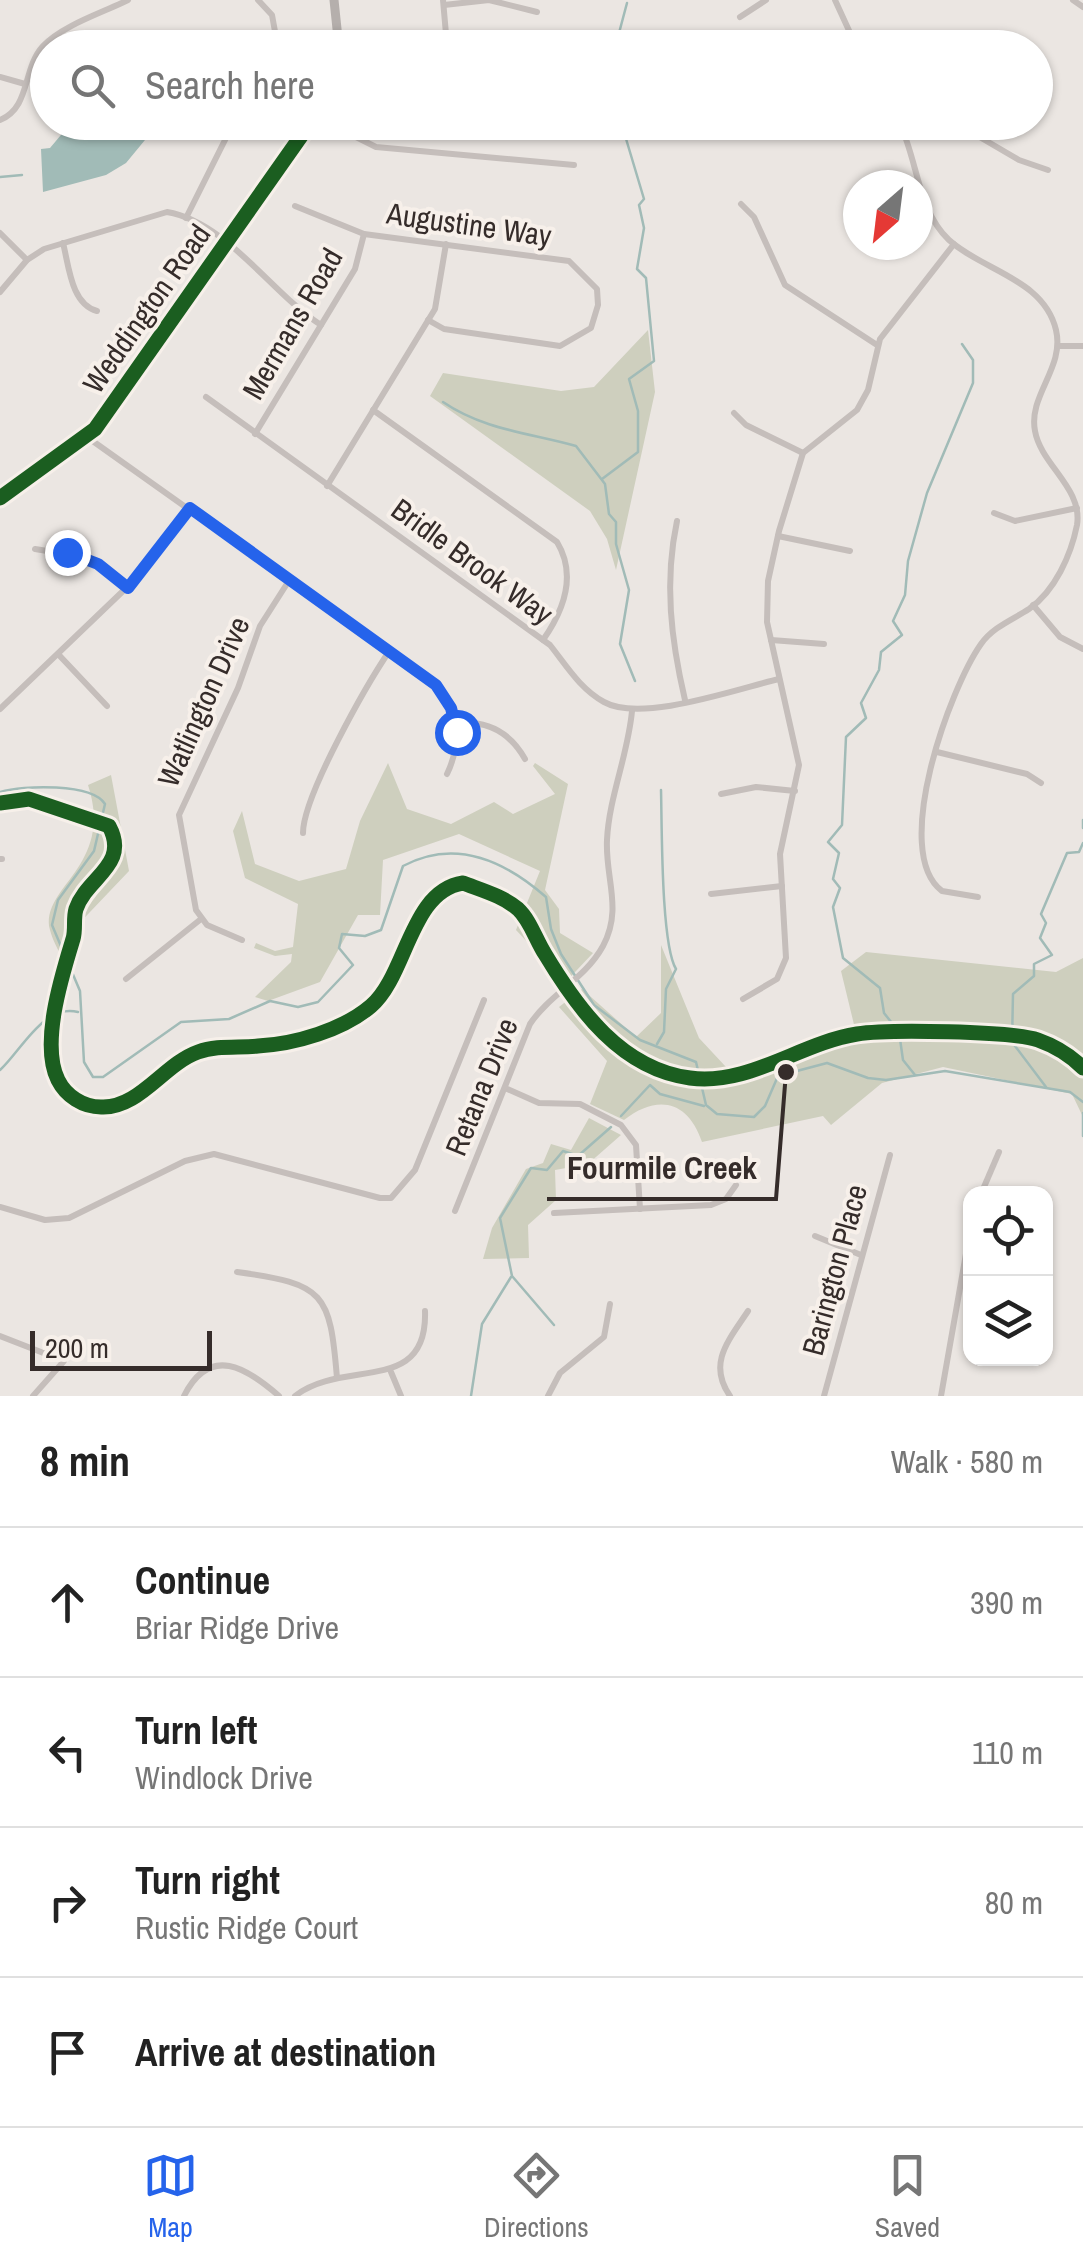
<!DOCTYPE html>
<meta charset="utf-8">
<style>
body{margin:0;font-family:"Archivo Narrow",sans-serif;background:#f6f6f6;color:#222}
.controls{position:absolute;right:30px;bottom:30px;display:grid;overflow:hidden;border-radius:20px;box-shadow:0 2px 8px #0004}
.controls button{width:90px;height:90px;display:grid;place-items:center;padding:0;border:0;border-bottom:2px solid #e0e0e0;background:#fff;color:#222;font:50px sans-serif}
.compass{position:absolute;left:843px;top:170px;width:90px;height:90px;border-radius:50%;background:#fff;box-shadow:0 2px 8px #0004;rotate:208deg}
.scale{position:absolute;left:30px;bottom:25px;width:182px;box-sizing:border-box;padding-left:10px;border:5px solid #352c2a;border-top:0;font-size:28px;line-height:35px;white-space:nowrap;color:#352c2a;-webkit-text-stroke:8px #f7f0ea;paint-order:stroke}
.stop{position:absolute;width:30px;height:30px;margin:-22px;border:8px solid #2563eb;border-radius:50%;background:#fff}
.stop.end{background:#2563eb;border-color:#fff;box-shadow:0 2px 10px #0008}
.list{margin:0;padding:0;list-style:none}
h2{display:flex;justify-content:space-between;align-items:center;height:130px;margin:0;padding:0 40px;font-size:42px}
h2 small{font-size:32px;font-weight:400;color:#767676}
.list li{display:grid;grid-template-columns:65px 1fr auto;gap:30px;align-items:center;box-sizing:border-box;height:150px;padding:0 40px;border-top:2px solid #e0e0e0}
.list b{display:block;font-size:38px;white-space:nowrap}
.list p{margin:0;font-size:32px;white-space:nowrap;color:#767676}
.list em{font-size:32px;font-style:normal;color:#767676}
.icon{flex:none;width:55px;height:55px;fill:none;stroke:currentColor;stroke-width:2;stroke-linecap:round;stroke-linejoin:round}
.map{position:relative;flex:none;width:1083px;height:1396px;overflow:hidden}
.search{position:absolute;background:#fff;box-shadow:0 2px 8px #0004;left:30px;right:30px;top:30px;height:110px;display:flex;align-items:center;gap:25px;box-sizing:border-box;padding:0 35px;border-radius:55px;color:#767676;font-size:38px}
.sheet{height:730px;background:#fff}
nav{display:flex;justify-content:space-around;align-items:center;box-sizing:border-box;height:140px;border-top:2px solid #e0e0e0;background:#fff;font-size:28px;color:#767676}
nav a{display:grid;justify-items:center;gap:5px}
nav .on{color:#2563eb}
.map>svg:first-child{display:block}
.green{fill:#cecfbe}
.water{fill:#a1bbb7}
.lines{fill:none;stroke-linecap:round;stroke-linejoin:round}
.stream{stroke:#a1bbb7;stroke-width:2.5}
.minor{stroke:#c5bebb;stroke-width:6}
.secondary{stroke:#b5afac;stroke-width:9}
.cycleway-casing{stroke:#f7f0ea;stroke-width:21}
.cycleway{stroke:#1b5e20;stroke-width:15}
.route{stroke:#2563eb;stroke-width:12}
.labels{text-anchor:middle;stroke-width:8;stroke-linejoin:round;paint-order:stroke}
.street-label{font-size:30px;fill:#352c2a;stroke:#f7f0ea}
.leader{fill:none;stroke:#352c2a;stroke-width:4}
.callout-dot{fill:#352c2a;stroke:#f7f0ea;stroke-width:4}
.callout-label{font-size:32px;text-anchor:middle;font-weight:bold;fill:#352c2a;stroke:#f7f0ea;stroke-width:8;stroke-linejoin:round;paint-order:stroke}
</style>
<div class="map">
<svg width="1083" height="1396" viewBox="0 0 1083 1396">
<rect width="100%" height="100%" fill="#ebe6e2"/>
<g class="green">
<path d="M 648,330 L 655,392 L 616,570 L 607,539 L 590,511 L 430,396 L 443,373 L 561,391 L 594,387 Z"/>
<path d="M 388,763 L 407,809 L 451,824 L 494,802 L 513,814 L 555,794 L 533,766 L 535,763 L 568,784 L 545,890 L 559,909 L 560,933 L 593,953 L 560,988 L 546,962 L 516,930 L 540,871 L 459,834 L 383,860 L 380,915 L 358,915 L 320,982 L 268,1001 L 255,997 L 291,962 L 292,954 L 275,956 L 254,948 L 256,943 L 275,951 L 293,947 L 298,904 L 245,878 L 233,831 L 242,811 L 255,864 L 299,881 L 346,869 L 360,821 Z"/>
<path d="M 111,775 L 129,871 L 70,933 L 67,966 C 61,955 53,942 50,930 C 39,887 115,867 88,785 Z"/>
<path d="M 661,945 L 699,1038 L 726,1067 L 858,1041 L 841,971 L 866,952 L 1056,972 L 1083,958 L 1083,1117 L 1072,1094 L 943,1067 L 882,1083 L 831,1125 L 823,1116 L 702,1142 C 688,1100 657,1094 624,1120 L 590,1104 L 607,1061 L 559,1007 L 582,989 L 636,1037 L 661,1013 Z"/>
<path d="M 589,1118 L 621,1135 L 588,1164 L 555,1170 L 556,1200 L 528,1225 L 529,1258 L 483,1259 L 492,1228 L 526,1169 L 543,1163 L 551,1144 L 571,1150 Z"/>
</g>
<path class="water" d="M 71,123 L 71,122 L 159,123 L 126,163 L 106,175 L 43,192 L 41,149 L 50,148 Z"/>
<g class="lines">
<g class="stream">
<path d="M 615,48 L 627,3"/>
<path d="M 0,177 L 22,175"/>
<path d="M 443,402 C 484,430 530,433 576,446 L 605,484 L 609,514 L 616,522 L 616,544 L 629,590 L 620,644 L 635,681"/>
<path d="M 602,479 L 638,452 L 638,411 L 629,379 L 654,361 L 646,278 L 637,269 L 644,228 L 639,205 L 644,199 L 621,122"/>
<path d="M 0,792 C 23,785 92,783 105,804 L 94,851 L 58,900 L 52,925 L 80,991 L 84,1062 L 93,1077 L 103,1077 L 181,1022 L 229,1019 L 270,1001 L 298,1007 L 318,1002 L 353,965 L 339,948 L 342,934 L 365,936 L 381,930 L 403,866 C 455,838 505,861 546,897 L 551,929 L 561,954 L 594,1005 L 640,1040 L 696,1062 L 706,1105 L 717,1114 L 754,1117 L 765,1106 L 778,1076 L 827,1063 L 868,1078 L 886,1080 L 945,1071 L 1070,1092 L 1083,1102"/>
<path d="M 1083,820 L 1083,828"/>
<path d="M 657,1044 L 664,1032 L 666,989 L 676,969 C 661,944 662,827 661,790"/>
<path d="M 0,1070 C 21,1051 44,1003 78,1012"/>
<path d="M 915,1075 L 903,1060 L 899,1032 L 884,1013 L 880,988 L 843,958 L 833,907 L 840,888 L 833,879 L 839,853 L 828,842 L 842,825 L 846,737 L 866,718 L 861,703 L 879,670 L 881,652 L 902,635 L 893,621 L 905,595 L 908,561 L 927,493 L 973,383 L 973,360 L 962,344"/>
<path d="M 1046,1087 L 1012,1042 L 1013,994 L 1034,976 L 1034,964 L 1052,955 L 1040,938 L 1046,923 L 1041,914 L 1067,853 L 1079,852 L 1083,843"/>
<path d="M 1083,1113 L 1083,1136"/>
<path d="M 621,1116 L 650,1085 L 660,1094 L 704,1106"/>
<path d="M 554,1325 L 512,1276 L 500,1218 L 531,1168 L 547,1170 L 563,1151 L 578,1156 L 611,1127"/>
<path d="M 471,1396 L 482,1324 L 511,1277"/>
</g>
<g class="minor">
<path d="M 258,0 L 272,15 L 278,48"/>
<path d="M 443,0 L 446,34"/>
<path d="M 835,0 L 857,48"/>
<path d="M 1073,0 L 1083,7"/>
<path d="M 444,5 L 489,0 L 537,12"/>
<path d="M 740,17 L 766,0"/>
<path d="M 0,77 L 25,84"/>
<path d="M 0,120 C 31,107 22,69 43,46 C 63,25 102,13 128,0"/>
<path d="M 326,122 L 376,147 L 574,165"/>
<path d="M 899,122 C 918,160 917,210 949,240 C 983,271 1044,279 1056,330 C 1065,368 1028,395 1035,431 C 1041,465 1083,488 1077,525 C 1071,555 1055,591 1029,609 C 1012,620 993,627 981,644 C 950,688 890,852 942,891 L 978,897"/>
<path d="M 954,122 L 1019,160 L 1048,170"/>
<path d="M 904,133 L 937,122"/>
<path d="M 741,204 L 754,217 L 785,285 L 877,345"/>
<path d="M 295,206 L 364,234 L 569,261 L 597,289 L 598,305 L 591,328 L 560,346 L 444,329 L 428,320"/>
<path d="M 186,218 L 234,122"/>
<path d="M 0,233 L 27,260"/>
<path d="M 63,243 C 69,266 71,304 97,311"/>
<path d="M 0,292 L 27,260 L 44,249 L 167,212 C 227,222 272,294 321,325"/>
<path d="M 1058,346 L 1083,346"/>
<path d="M 206,397 L 550,645 C 566,665 580,689 604,702 C 641,723 737,689 779,679"/>
<path d="M 373,410 L 557,542 C 577,575 564,610 543,640"/>
<path d="M 734,413 L 746,425 L 803,453"/>
<path d="M 255,434 L 355,269 L 364,234"/>
<path d="M 87,437 L 436,685 C 458,711 462,743 447,774"/>
<path d="M 327,486 L 435,309 L 446,244"/>
<path d="M 994,513 L 1015,521 L 1077,508"/>
<path d="M 677,521 C 664,582 671,640 685,700"/>
<path d="M 778,536 L 850,551"/>
<path d="M 35,549 L 84,557 L 128,587"/>
<path d="M 1033,605 L 1060,637 L 1083,649"/>
<path d="M 771,640 L 824,644"/>
<path d="M 58,654 L 107,706"/>
<path d="M 0,709 L 146,569 L 190,507"/>
<path d="M 455,723 C 486,720 510,732 525,759"/>
<path d="M 937,752 L 1027,774 L 1041,783"/>
<path d="M 721,794 L 756,787 L 795,791"/>
<path d="M 303,833 C 303,796 367,684 390,650"/>
<path d="M 0,859 L 2,859"/>
<path d="M 711,894 L 782,886"/>
<path d="M 242,940 L 207,925 L 196,910 L 179,815 L 238,688 L 260,626 L 290,579"/>
<path d="M 126,979 L 201,919"/>
<path d="M 743,999 L 777,979 L 786,958 L 780,854 L 799,765 L 767,622 L 768,581 L 779,531 L 803,453 L 857,410 L 868,390 L 880,339 L 954,244"/>
<path d="M 505,1088 L 539,1103 L 580,1104 L 621,1125 L 636,1145 L 640,1209"/>
<path d="M 981,1194 L 999,1152"/>
<path d="M 0,1207 L 45,1220 L 69,1218 L 185,1161 L 214,1154 L 380,1198 L 391,1198 L 415,1170 L 484,1000"/>
<path d="M 455,1211 L 530,1024 C 550,994 585,979 603,946 C 623,909 605,878 607,840 C 609,797 628,755 632,711"/>
<path d="M 554,1213 L 711,1205 L 726,1199 L 736,1185"/>
<path d="M 815,1236 L 861,1255"/>
<path d="M 237,1272 C 325,1284 330,1293 337,1378"/>
<path d="M 0,1336 L 64,1361 L 33,1396"/>
<path d="M 391,1372 L 401,1396"/>
<path d="M 184,1396 C 210,1344 247,1368 279,1396"/>
<path d="M 295,1396 C 343,1358 428,1396 425,1311"/>
<path d="M 548,1396 L 560,1373 L 604,1337 L 610,1304"/>
<path d="M 730,1396 C 707,1363 729,1340 748,1311"/>
<path d="M 824,1396 L 890,1155"/>
<path d="M 941,1396 L 970,1231"/>
</g>
<g class="secondary">
<path d="M 334,0 L 339,48"/>
<path d="M 0,498 L 95,429 L 311,122"/>
</g>
<g class="cycleway-casing">
<g id="cycleway">
<path d="M 0,498 L 95,429 L 311,122"/>
<path d="M 0,803 L 29,799 L 109,826 C 130,865 87,877 76,909 C 73,919 76,929 73,939 C 62,975 40,1044 58,1080 C 66,1096 83,1107 101,1107 C 139,1109 164,1064 198,1052 C 217,1045 238,1048 258,1046 C 295,1044 343,1030 371,1006 C 407,975 410,891 463,883 C 481,890 503,896 518,909 C 530,920 536,940 545,954 C 578,1009 621,1069 690,1078 C 749,1086 800,1043 857,1034 C 887,1029 1012,1031 1038,1040 C 1055,1046 1071,1056 1083,1068"/>
</g>
</g>
<use href="#cycleway" class="cycleway"/>
</g>
<g class="lines">
<path class="route" d="M 67,552 L 98,564 L 128,588 L 190,508 L 436,685 L 451,708 L 457,732"/>
</g>
<g class="labels">
<g class="street-label">
<text transform="translate(469 225) rotate(8)" y="10">Augustine Way</text>
<text transform="translate(147 309) rotate(-55)" y="10">Weddington Road</text>
<text transform="translate(293 324) rotate(-60)" y="10">Mermans Road</text>
<text transform="translate(472 562) rotate(36)" y="10">Bridle Brook Way</text>
<text transform="translate(204 702) rotate(-66)" y="10">Watlington Drive</text>
<text transform="translate(482 1087) rotate(-68)" y="10">Retana Drive</text>
<text transform="translate(835 1270) rotate(-75)" y="10">Barington Place</text>
</g>
</g>
<path class="leader" d="M786 1072L776 1199H547"/>
<circle class="callout-dot" cx="786" cy="1072" r="10"/>
<g class="callout-label">
<text x="662" y="1179">Fourmile Creek</text>
</g>
</svg>
<div class="controls">
<button><svg class="icon" aria-label="locate" viewBox="0 0 24 24"><circle cx="12" cy="12" r="6"/><path d="M12 2v4M12 18v4M2 12h4M18 12h4"/></svg></button>
<button><svg class="icon" aria-label="layers" viewBox="0 0 24 24"><path d="M12 4l9 5-9 5-9-5zM3 14l9 5 9-5"/></svg></button>
</div>
<svg class="compass" viewBox="-18 -18 36 36"><path d="M0-13l5 13h-10z" fill="#e53935"/><path d="M0 13l5-13h-10z" fill="#767676"/></svg>
<div class="scale">200 m</div>
<div class="stop" style="left:457px;top:732px"></div>
<div class="stop end" style="left:67px;top:552px"></div>
<div class="search"><svg class="icon" aria-label="search" viewBox="0 0 24 24"><circle cx="10" cy="10" r="6"/><path d="M15 15l6 6"/></svg>Search here</div>
</div>
<section class="sheet">
<h2>8 min<small>Walk · 580 m</small></h2>
<ul class="list">
<li><svg class="icon" aria-label="ahead" viewBox="0 0 24 24"><path d="M12 20V5M6 11l6-6 6 6"/></svg><div><b>Continue</b><p>Briar Ridge Drive</p></div><em>390 m</em></li>
<li><svg class="icon" aria-label="left" viewBox="0 0 24 24"><path d="M17 20v-9H6M10 6l-5 5 5 5"/></svg><div><b>Turn left</b><p>Windlock Drive</p></div><em>110 m</em></li>
<li><svg class="icon" aria-label="right" viewBox="0 0 24 24"><path d="M7 20v-9h11M14 6l5 5-5 5"/></svg><div><b>Turn right</b><p>Rustic Ridge Court</p></div><em>80 m</em></li>
<li><svg class="icon" aria-label="arrive" viewBox="0 0 24 24"><path d="M6 21V4h12l-3 4 3 4H6"/></svg><div><b>Arrive at destination</b></div></li>
</ul>
</section>
<nav>
<a class="on"><svg class="icon" aria-label="map" viewBox="0 0 24 24"><path d="M3 6l6-2 6 2 6-2v14l-6 2-6-2-6 2zM9 4v14M15 6v14"/></svg>Map</a>
<a><svg class="icon" aria-label="directions" viewBox="0 0 24 24"><path d="M12 3l9 9-9 9-9-9zM9 14v-3h6M13 9l2 2-2 2"/></svg>Directions</a>
<a><svg class="icon" aria-label="saved" viewBox="0 0 24 24"><path d="M7 4h10v16l-5-4-5 4z"/></svg>Saved</a>
</nav>
